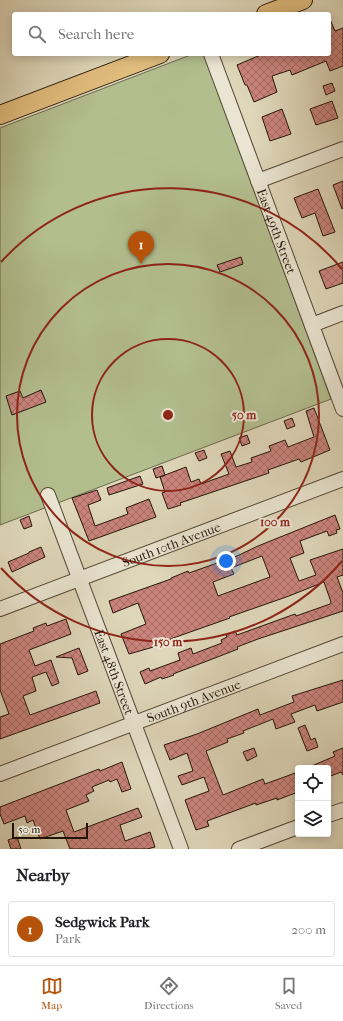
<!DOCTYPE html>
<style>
body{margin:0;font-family:"IM FELL French Canon",serif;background:#f6f6f6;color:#202124}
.controls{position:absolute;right:12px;bottom:12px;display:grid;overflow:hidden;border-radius:4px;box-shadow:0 2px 10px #0003}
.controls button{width:36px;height:36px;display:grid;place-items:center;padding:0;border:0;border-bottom:1px solid #e0e0e0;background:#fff;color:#202124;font:20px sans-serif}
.scale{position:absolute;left:12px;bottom:10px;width:76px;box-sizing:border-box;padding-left:4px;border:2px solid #231408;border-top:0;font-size:11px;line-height:14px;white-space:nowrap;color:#231408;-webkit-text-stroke:3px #eae5d2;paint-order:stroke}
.you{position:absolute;left:226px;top:561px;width:14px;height:14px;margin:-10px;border:3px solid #fff;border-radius:50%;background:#1a73e8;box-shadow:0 0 0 6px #1a73e833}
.badge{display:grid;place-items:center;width:26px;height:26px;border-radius:50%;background:#b45309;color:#fff;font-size:13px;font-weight:700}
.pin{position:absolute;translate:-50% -33px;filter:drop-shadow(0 1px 2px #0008)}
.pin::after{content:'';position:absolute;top:21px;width:14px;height:12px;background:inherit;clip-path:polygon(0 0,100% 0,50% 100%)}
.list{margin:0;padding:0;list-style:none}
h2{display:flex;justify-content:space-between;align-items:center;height:52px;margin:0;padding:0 16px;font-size:17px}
h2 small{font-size:13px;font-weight:400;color:#757577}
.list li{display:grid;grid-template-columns:26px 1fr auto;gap:12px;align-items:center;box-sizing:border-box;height:56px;margin:0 8px 8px;padding:0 8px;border:1px solid #e0e0e0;border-radius:4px}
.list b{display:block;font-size:15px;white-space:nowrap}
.list p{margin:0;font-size:13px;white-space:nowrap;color:#757577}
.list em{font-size:13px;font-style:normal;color:#757577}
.icon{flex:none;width:22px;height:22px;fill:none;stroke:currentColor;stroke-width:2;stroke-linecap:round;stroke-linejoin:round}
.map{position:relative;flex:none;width:343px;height:849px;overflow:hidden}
.search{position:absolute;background:#fff;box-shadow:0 2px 10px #0003;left:12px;right:12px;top:12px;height:44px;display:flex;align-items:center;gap:10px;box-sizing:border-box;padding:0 14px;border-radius:4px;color:#757577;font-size:15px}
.sheet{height:116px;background:#fff}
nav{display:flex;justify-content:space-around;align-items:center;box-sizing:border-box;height:56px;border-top:1px solid #e0e0e0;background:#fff;font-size:11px;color:#757577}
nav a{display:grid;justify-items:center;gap:2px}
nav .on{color:#b45309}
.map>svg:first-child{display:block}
.park{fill:#b3be8f;stroke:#6b694c}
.building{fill:url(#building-cross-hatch);stroke:#231408;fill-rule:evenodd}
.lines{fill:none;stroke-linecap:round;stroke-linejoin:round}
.minor-casing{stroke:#524534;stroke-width:16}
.major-casing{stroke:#231408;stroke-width:20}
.minor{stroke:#eae5d2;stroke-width:14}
.major{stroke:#e0bc7d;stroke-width:18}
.ring{fill:none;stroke:#8f2418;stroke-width:2}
.labels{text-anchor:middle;stroke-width:4;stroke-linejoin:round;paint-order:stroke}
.street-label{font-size:13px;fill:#231408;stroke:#eae5d2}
.centre{fill:#8f2418;stroke:#eae5d2;stroke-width:2}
.ring-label{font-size:12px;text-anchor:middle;font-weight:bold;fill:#8f2418;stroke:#eae5d2;stroke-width:4;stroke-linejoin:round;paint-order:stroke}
</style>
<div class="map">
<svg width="343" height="849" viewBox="0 0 343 849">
<defs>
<pattern id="building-cross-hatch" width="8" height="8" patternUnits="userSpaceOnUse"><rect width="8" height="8" fill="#cb847d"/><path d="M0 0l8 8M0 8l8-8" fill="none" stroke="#a46b64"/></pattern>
</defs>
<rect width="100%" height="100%" fill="#dfd7ba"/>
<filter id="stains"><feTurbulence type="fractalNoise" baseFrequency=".005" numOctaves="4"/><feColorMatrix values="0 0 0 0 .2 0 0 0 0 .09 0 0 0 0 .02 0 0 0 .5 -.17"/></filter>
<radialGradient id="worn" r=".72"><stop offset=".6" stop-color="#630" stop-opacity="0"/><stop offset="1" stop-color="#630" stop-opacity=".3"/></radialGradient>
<path class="park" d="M 193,54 L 203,54 L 205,57 L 331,399 L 0,525 L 0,128 Z"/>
<g class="building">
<path d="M 329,17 L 335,31 L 343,28 L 343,66 L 330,71 L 326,61 L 292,75 L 290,70 L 272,76 L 277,92 L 254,102 L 247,85 L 245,85 L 237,65 L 263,54 L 329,54 Z"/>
<path d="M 332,83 L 335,91 L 326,95 L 323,86 Z"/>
<path d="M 332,101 L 338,118 L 316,125 L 310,109 Z"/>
<path d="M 282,109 L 291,134 L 270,141 L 262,117 Z"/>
<path d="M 343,181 L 343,208 L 342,209 L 333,185 Z"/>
<path d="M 318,189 L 335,232 L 323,236 L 315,213 L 302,218 L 294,198 Z"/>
<path d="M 241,257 L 243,264 L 220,272 L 217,265 Z"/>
<path d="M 343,262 L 343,283 L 326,289 L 319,271 Z"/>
<path d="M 41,390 L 46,402 L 12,415 L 6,396 L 20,391 L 23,398 Z"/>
<path d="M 314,408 L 330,450 L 301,462 L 299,459 L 268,470 L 269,473 L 180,503 L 181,505 L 168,509 L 162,493 L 165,492 L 160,477 L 186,467 L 191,482 L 199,479 L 201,484 L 229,474 L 221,454 L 230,451 L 236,467 L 252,462 L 251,458 L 271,451 L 269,446 L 285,440 L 288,447 L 314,437 L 306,411 Z"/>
<path d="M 292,418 L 295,426 L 287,429 L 284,421 Z"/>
<path d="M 247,435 L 250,443 L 242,446 L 239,438 Z"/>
<path d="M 204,450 L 207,458 L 199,461 L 195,453 Z"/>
<path d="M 162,466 L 165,475 L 156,478 L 153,469 Z"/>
<path d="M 140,476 L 143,484 L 109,495 L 107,488 Z"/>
<path d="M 97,490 L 101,500 L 88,505 L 95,526 L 128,514 L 126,508 L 149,499 L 156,517 L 89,541 L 72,498 Z"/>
<path d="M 335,515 L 340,529 L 336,530 L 337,533 L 329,536 L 327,531 L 300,541 L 304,553 L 290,558 L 299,581 L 316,575 L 310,560 L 343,549 L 343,575 L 337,577 L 343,593 L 343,611 L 258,639 L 237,647 L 238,649 L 215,658 L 173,674 L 174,675 L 162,679 L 161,677 L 145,684 L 140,672 L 149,668 L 150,671 L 180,660 L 178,653 L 191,648 L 193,654 L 222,643 L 221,640 L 227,637 L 226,635 L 235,631 L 237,635 L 295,614 L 296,616 L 330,604 L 331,602 L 324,582 L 289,596 L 229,617 L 230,618 L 176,637 L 156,645 L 157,646 L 129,654 L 121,634 L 146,624 L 138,603 L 113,613 L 109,601 L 171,579 L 171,578 L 188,571 L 189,573 L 237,556 L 258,546 ZM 262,556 L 270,577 L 218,596 L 213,582 L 234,574 L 231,568 Z"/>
<path d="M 29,516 L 32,526 L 24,529 L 20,520 Z"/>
<path d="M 41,547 L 45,557 L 12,572 L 8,562 L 29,553 L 29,552 Z"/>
<path d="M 66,619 L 71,634 L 29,650 L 35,666 L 51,660 L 59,683 L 52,686 L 46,672 L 32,677 L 36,691 L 23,696 L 30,715 L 96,691 L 100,703 L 0,739 L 0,717 L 9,714 L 0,690 L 0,644 L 34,631 L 33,628 L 46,623 L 47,626 Z"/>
<path d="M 79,648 L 88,671 L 78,675 L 72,658 L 56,657 Z"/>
<path d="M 343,680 L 343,702 L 317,711 L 315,705 L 291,714 L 295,722 L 276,729 L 273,719 L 243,731 L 244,733 L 227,739 L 228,742 L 206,751 L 223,795 L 263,779 L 265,784 L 298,772 L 298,792 L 277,800 L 277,798 L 256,805 L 256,803 L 207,821 L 209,826 L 196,830 L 185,800 L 209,791 L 204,777 L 182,785 L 178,776 L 193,771 L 187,753 L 170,760 L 164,745 L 197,734 L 258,709 L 260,715 L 294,702 L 292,696 Z"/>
<path d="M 305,725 L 311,740 L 315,738 L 318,747 L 307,751 L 298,728 Z"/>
<path d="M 254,748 L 257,756 L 247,761 L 243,752 Z"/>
<path d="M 343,748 L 343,775 L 341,772 L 328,777 L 328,768 L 307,768 L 335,756 L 333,752 Z"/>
<path d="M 122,762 L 131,789 L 122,792 L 117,779 L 110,782 L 109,780 L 92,787 L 94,791 L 86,795 L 89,801 L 66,810 L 74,832 L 138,808 L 142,817 L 120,825 L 125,841 L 150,832 L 155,847 L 147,849 L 70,849 L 63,831 L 40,839 L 33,820 L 27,823 L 25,816 L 4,824 L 0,814 L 0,807 L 99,769 L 100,771 Z"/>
<path d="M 17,837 L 21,849 L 11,849 L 8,840 Z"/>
</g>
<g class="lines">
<g class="minor-casing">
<g id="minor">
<path id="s1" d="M 211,54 L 343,409"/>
<path d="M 258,181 L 343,149"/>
<path d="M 312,325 L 343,313"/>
<path id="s2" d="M 48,495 L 181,849"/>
<path id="s3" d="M 0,609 L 343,479"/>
<path id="s4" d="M 0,774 L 343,644"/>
<path d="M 328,815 L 343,810"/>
<path d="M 239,849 L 298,827"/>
</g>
</g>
<g class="major-casing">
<g id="major">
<path d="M 266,14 L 303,0"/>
<path d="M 0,115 L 160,54"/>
</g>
</g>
<use href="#minor" class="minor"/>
<use href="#major" class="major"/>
</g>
<g class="ring">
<circle cx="168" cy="415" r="76"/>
<circle cx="168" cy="415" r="151"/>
<path d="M342 561A227 227 0 0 1 1 568M1 262A227 227 0 0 1 342 269"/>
</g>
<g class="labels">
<g class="street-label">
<text dy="5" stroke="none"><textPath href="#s1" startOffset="189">East 49th Street</textPath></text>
<text dy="5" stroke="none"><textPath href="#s3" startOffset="183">South 10th Avenue</textPath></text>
<text dy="5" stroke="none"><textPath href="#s2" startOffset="189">East 48th Street</textPath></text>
<text dy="5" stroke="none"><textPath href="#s4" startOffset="207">South 9th Avenue</textPath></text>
</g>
</g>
<circle cx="168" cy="415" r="6" class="centre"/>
<g class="ring-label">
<text x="244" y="419">50 m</text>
<text x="275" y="526">100 m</text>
<text x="168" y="646">150 m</text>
</g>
<rect width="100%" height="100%" filter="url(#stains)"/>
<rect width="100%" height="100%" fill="url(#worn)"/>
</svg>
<div class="controls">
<button><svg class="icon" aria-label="locate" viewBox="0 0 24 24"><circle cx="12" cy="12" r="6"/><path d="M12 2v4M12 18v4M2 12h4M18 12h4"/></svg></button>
<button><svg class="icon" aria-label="layers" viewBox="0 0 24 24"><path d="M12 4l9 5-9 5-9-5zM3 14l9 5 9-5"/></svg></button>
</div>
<div class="scale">50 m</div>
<div class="you"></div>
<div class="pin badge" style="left:141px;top:264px">1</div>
<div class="search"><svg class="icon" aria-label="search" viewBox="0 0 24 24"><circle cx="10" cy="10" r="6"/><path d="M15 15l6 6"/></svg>Search here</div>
</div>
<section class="sheet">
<h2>Nearby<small></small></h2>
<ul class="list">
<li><span class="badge">1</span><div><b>Sedgwick Park</b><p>Park</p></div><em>200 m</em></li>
</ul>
</section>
<nav>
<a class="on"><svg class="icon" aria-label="map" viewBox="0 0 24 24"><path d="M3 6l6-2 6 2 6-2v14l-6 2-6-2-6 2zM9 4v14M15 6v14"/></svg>Map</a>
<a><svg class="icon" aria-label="directions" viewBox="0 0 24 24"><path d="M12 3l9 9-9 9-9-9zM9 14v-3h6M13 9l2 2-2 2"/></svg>Directions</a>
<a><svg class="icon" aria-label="saved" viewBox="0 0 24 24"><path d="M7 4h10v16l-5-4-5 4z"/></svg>Saved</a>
</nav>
